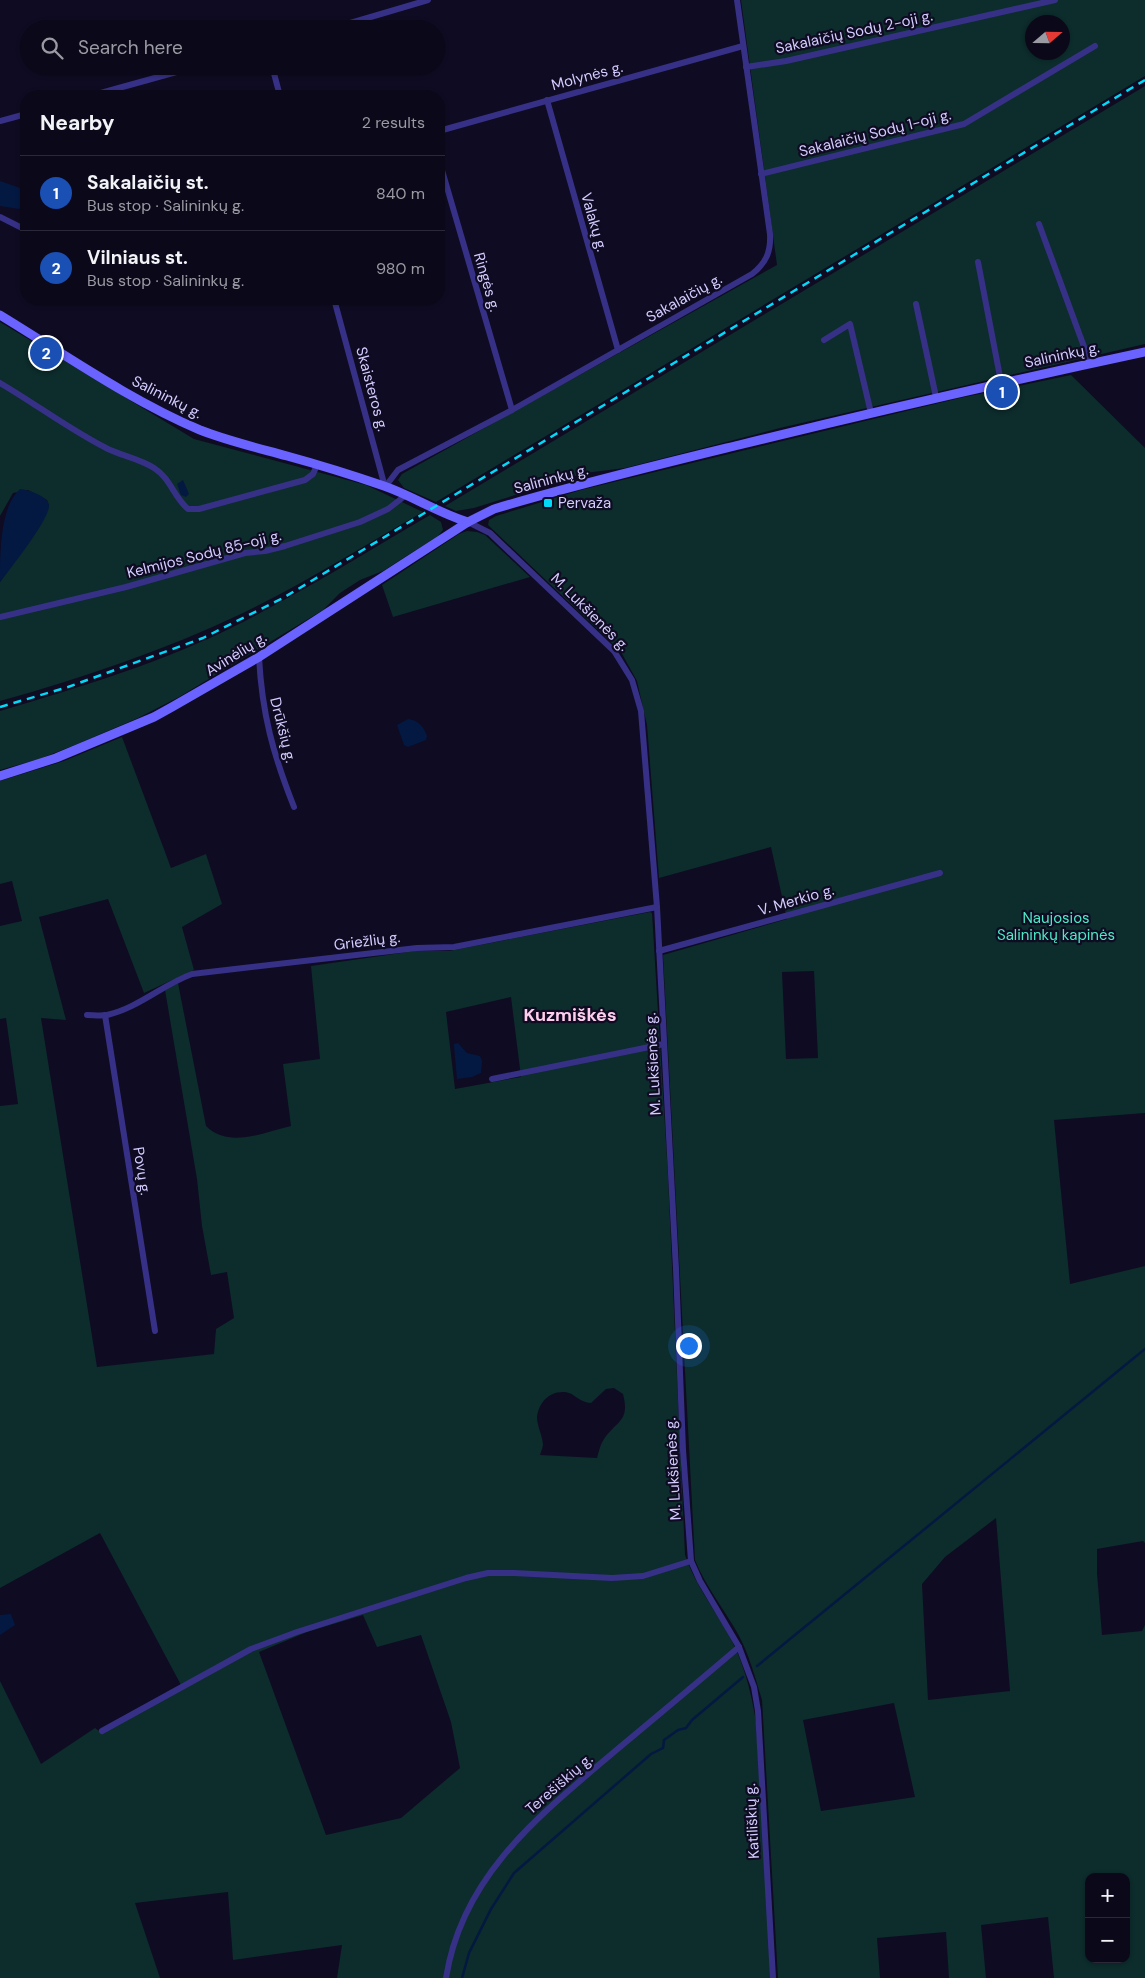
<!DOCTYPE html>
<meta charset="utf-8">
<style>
body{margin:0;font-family:"DM Sans",sans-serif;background:#141123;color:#f1f3f6}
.controls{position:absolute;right:15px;bottom:15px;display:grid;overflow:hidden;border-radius:10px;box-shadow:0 1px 4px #0004}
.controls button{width:45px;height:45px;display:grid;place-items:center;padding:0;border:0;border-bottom:1px solid #2b2939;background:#0b081a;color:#f1f3f6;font:25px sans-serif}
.compass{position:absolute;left:1025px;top:15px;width:45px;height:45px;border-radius:50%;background:#0b081a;box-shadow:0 1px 4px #0004;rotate:70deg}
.you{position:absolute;left:688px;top:1345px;width:18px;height:18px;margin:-12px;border:4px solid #fff;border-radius:50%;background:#1a73e8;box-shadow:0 0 0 8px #1a73e833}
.badge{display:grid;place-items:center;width:32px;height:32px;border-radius:50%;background:#1a73e8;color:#fff;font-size:16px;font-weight:700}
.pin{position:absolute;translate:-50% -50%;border:2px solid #fff;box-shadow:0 1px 5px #0006}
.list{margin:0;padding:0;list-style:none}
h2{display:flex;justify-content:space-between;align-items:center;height:65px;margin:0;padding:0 20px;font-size:21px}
h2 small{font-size:16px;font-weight:400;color:#9a9aa2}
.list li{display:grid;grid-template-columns:32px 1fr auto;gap:15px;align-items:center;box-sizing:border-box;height:75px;padding:0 20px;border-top:1px solid #2b2939}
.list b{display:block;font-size:19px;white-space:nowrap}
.list p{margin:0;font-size:16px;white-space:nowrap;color:#9a9aa2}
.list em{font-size:16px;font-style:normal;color:#9a9aa2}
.icon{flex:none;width:28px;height:28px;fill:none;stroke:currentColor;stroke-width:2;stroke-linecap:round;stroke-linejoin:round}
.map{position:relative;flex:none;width:1145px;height:1978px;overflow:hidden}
.search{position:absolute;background:#0b081a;box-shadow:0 1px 4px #0004;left:20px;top:20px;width:425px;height:55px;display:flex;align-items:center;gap:12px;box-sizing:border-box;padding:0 18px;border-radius:28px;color:#9a9aa2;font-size:19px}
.panel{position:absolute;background:#0b081a;box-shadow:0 1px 4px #0004;left:20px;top:90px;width:425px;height:215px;border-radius:20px}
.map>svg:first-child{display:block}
.green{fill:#0d2c2c;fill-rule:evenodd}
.water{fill:#041941}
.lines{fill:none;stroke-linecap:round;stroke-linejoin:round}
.stream{stroke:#041941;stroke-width:2.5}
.street{stroke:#363186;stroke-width:6}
.secondary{stroke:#6a63ff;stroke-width:9}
.rail{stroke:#00d9f7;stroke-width:2.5;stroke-dasharray:8 6;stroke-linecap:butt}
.poi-dot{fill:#00d9f7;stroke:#0f0b22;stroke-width:2}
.labels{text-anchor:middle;stroke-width:4.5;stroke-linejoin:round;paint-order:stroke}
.street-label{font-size:15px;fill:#d3ccff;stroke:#0f0b22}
.poi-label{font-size:15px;fill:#d3ccff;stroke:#0f0b22;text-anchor:start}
.park-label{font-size:15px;fill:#4ceac7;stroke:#0f0b22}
.quarter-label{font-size:18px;font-weight:bold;fill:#ffceec;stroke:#0f0b22}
</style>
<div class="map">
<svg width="1145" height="1978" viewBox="0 0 1145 1978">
<rect width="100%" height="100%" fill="#0f0b22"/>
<g class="green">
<path d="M 741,0 L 1145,0 L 1145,76 L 436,502 L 404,488 L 398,480 L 402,474 L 777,265 ZM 1032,22 L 1062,22 L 1062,52 L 1032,52 Z"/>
<path d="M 1145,86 L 1145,344 L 780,428 L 625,468 L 585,473 L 474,508 L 456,511 L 445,506 Z"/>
<path d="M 0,322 L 194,439 L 366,485 L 423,512 C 363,546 305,583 243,613 C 165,650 83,678 0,701 L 0,582 L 37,530 L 49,506 L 47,500 L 28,490 L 13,493 L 0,516 Z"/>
<path d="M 1071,375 L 1145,448 L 1145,1113 L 1054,1120 L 1070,1284 L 1145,1266 L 1145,1543 L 1143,1541 L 1097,1549 L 1097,1573 L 1102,1635 L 1142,1631 L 1145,1625 L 1145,1978 L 1054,1978 L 1048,1917 L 981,1925 L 986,1978 L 949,1978 L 946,1932 L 877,1938 L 880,1978 L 778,1978 L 762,1700 C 755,1677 749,1654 738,1634 C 724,1609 706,1587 695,1560 L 663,955 L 787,919 L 771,847 L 659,878 L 647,725 L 637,681 L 621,652 L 488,525 L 489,520 L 496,516 L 581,490 L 960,398 ZM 814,971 L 818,1058 L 786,1059 L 782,972 ZM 996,1518 L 1010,1691 L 928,1700 L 922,1584 L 945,1557 ZM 894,1703 L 915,1797 L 821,1811 L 803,1720 ZM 1089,1877 L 1126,1877 L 1126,1959 L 1089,1959 Z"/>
<path d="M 430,515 L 441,522 L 443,530 L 438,536 L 383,571 L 360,580 L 340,593 L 323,610 L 179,697 L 138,718 L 75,745 L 39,759 L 0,770 L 0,711 C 80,687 164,662 239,624 C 304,591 367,552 430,515 Z"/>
<path d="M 467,531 L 477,532 L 485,535 L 530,577 L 393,617 L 382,585 L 459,534 Z"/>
<path d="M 122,737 L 171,868 L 206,854 L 222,904 L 182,927 L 194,970 L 144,993 L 108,899 L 39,917 L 66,1020 L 41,1018 L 97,1367 L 214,1354 L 216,1329 L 234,1318 L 227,1272 L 211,1275 L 202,1226 L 197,1179 L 165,990 L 178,983 L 206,1126 C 229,1149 264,1132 291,1126 L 283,1064 L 320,1059 L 311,966 L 415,951 L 449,951 L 650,912 L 652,913 L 668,1176 L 685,1555 C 694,1582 712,1606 726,1630 C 743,1659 751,1690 756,1722 L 771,1978 L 337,1978 L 342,1945 L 233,1960 L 228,1892 L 135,1903 L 160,1978 L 0,1978 L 0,1681 L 41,1764 L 95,1728 L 99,1731 L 181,1685 L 100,1533 L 0,1588 L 0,1106 L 18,1104 L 6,1018 L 0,1019 L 0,926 L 22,921 L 12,881 L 0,884 L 0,781 L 64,761 ZM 511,997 L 521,1077 L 455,1089 L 446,1012 ZM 614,1388 L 623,1394 C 630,1422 617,1420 604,1439 C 600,1445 599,1451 597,1458 L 540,1455 C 541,1451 543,1448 543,1444 C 542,1435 537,1425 537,1417 C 539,1403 548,1392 563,1392 C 575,1392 577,1402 591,1403 L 606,1389 ZM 363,1615 L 377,1647 L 421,1635 L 451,1722 L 460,1768 L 401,1818 L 326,1835 L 259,1652 L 307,1632 Z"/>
</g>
<g class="water">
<path d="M 0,181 L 26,190 L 26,210 L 0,206 Z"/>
<path d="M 183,480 L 189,494 L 186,497 L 181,495 L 177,484 Z"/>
<path d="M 20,489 C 28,490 49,496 49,506 C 49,520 10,569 0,582 C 0,552 0,507 20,489 Z"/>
<path d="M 408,719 C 418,720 424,727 427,736 L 426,740 L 408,747 L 404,745 L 397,725 Z"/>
<path d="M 458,1043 L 467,1053 L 480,1056 L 482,1061 L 481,1073 L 472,1077 L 457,1079 L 454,1046 L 454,1044 Z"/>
<path d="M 11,1614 L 15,1625 L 0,1635 L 0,1615 Z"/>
</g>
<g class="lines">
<g class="stream">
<path d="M 757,1666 L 1145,1349"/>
<path d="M 462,1978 L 469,1953 L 491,1909 L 514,1873 L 651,1754 L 663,1748 L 664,1740 L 678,1730 L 686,1728 L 692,1720 L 743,1677"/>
</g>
<g class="street">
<path d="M 330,29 L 428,0"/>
<path d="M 272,66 L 280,96"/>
<path d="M 746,67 L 786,61 L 1055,0"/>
<path d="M 90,96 L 198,66"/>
<path d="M 547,100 L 618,350"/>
<path d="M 0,121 L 26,114"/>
<path d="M 439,131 L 743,46"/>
<path d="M 439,160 L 512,410"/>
<path d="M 761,174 L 964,124 L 1095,46"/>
<path d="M 0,217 L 26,230"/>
<path d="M 1039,224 L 1090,363"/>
<path d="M 978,262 L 1001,382"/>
<path d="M 334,299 L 385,487"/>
<path d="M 916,304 L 936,397"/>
<path d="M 824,340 L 850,324 L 871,413"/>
<path d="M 0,383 C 36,404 70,430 108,449 C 123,456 140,459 154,468 C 170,478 174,497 188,509 L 199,509 L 305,480 L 313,474 L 317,465"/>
<path d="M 385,487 L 398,470 L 512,410 L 752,274 C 766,263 771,252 770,234 L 737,0"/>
<path d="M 468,522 L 490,533 L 614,651 L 632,680 L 641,711 L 657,907 L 676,1269 L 683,1450 L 691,1561 L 700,1581 L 739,1647 L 754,1687 L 758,1711 L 773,1978"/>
<path d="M 0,617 L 126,587 L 245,553 L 265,551 L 285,546 L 360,522 L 388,509 L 406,495"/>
<path d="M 259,657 C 262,714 273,754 294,807"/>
<path d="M 659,951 L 940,873"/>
<path d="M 87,1015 C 93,1015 101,1016 107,1015 C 138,1008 162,985 192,974 L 417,948 L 454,947 L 657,907"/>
<path d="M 105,1015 L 155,1331"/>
<path d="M 492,1079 L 664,1044"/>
<path d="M 102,1731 L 251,1649 L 297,1632 L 466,1578 L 488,1573 L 514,1573 L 612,1578 L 643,1576 L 691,1561"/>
<path d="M 446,1978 C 462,1875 540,1815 614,1752 C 656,1717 698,1682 739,1647"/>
</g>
<g class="secondary">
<path d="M 0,315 C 64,354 131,401 200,430 C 228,441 258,448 287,456 C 320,465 352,475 384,486 C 413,496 438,513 468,522"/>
<path d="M 0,776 L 56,758 L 154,717 L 172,707 L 259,657 L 468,522 L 494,509 C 574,485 657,465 739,445 C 874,412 1009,381 1145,352"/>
</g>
<path class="rail" d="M 0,707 L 68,687 L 203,638 L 283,598 L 1145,80"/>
</g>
<rect class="poi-dot" x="543" y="498" width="10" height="10" rx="2.5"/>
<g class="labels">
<g class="street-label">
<text transform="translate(854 32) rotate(-12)" y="5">Sakalaičių Sodų 2-oji g.</text>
<text transform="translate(587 76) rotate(-15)" y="5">Molynės g.</text>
<text transform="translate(875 133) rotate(-14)" y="5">Sakalaičių Sodų 1-oji g.</text>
<text transform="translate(594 222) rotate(74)" y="5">Valakų g.</text>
<text transform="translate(487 282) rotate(74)" y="5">Ringės g.</text>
<text transform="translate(684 298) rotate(-29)" y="5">Sakalaičių g.</text>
<text transform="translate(1062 355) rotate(-12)" y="5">Salininkų g.</text>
<text transform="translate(372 389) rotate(75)" y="5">Skaisteros g.</text>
<text transform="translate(167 397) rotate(27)" y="5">Salininkų g.</text>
<text transform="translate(551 479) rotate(-15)" y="5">Salininkų g.</text>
<text transform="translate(204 554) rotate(-14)" y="5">Kelmijos Sodų 85-oji g.</text>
<text transform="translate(590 612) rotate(45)" y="5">M. Lukšienės g.</text>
<text transform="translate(236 654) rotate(-32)" y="5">Avinėlių g.</text>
<text transform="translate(283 730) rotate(76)" y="5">Drūkšių g.</text>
<text transform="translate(796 900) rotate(-16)" y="5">V. Merkio g.</text>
<text transform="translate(367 941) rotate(-7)" y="5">Griežlių g.</text>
<text transform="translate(653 1064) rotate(-93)" y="5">M. Lukšienės g.</text>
<text transform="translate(142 1171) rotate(81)" y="5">Povų g.</text>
<text transform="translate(673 1469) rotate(-93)" y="5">M. Lukšienės g.</text>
<text transform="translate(559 1784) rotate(-41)" y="5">Terešiškių g.</text>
<text transform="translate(752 1821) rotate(-93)" y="5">Katiliškių g.</text>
</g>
<g class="poi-label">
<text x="558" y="508">Pervaža</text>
</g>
<g class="park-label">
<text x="1056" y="923">Naujosios<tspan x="1056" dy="17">Salininkų kapinės</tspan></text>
</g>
<g class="quarter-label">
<text x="570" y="1021">Kuzmiškės</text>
</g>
</g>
</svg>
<div class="controls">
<button>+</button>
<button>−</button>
</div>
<svg class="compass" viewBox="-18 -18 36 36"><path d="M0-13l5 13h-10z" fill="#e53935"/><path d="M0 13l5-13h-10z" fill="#9a9aa2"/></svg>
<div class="you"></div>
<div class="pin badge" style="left:1002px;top:392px;background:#1a4fb4">1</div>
<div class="pin badge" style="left:46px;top:353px;background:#1a4fb4">2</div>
<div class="search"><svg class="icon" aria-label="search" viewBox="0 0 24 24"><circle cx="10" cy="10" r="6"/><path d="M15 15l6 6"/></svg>Search here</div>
<section class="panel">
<h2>Nearby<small>2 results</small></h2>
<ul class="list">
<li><span class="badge" style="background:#1a4fb4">1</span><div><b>Sakalaičių st.</b><p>Bus stop · Salininkų g.</p></div><em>840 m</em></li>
<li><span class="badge" style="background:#1a4fb4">2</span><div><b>Vilniaus st.</b><p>Bus stop · Salininkų g.</p></div><em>980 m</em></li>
</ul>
</section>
</div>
